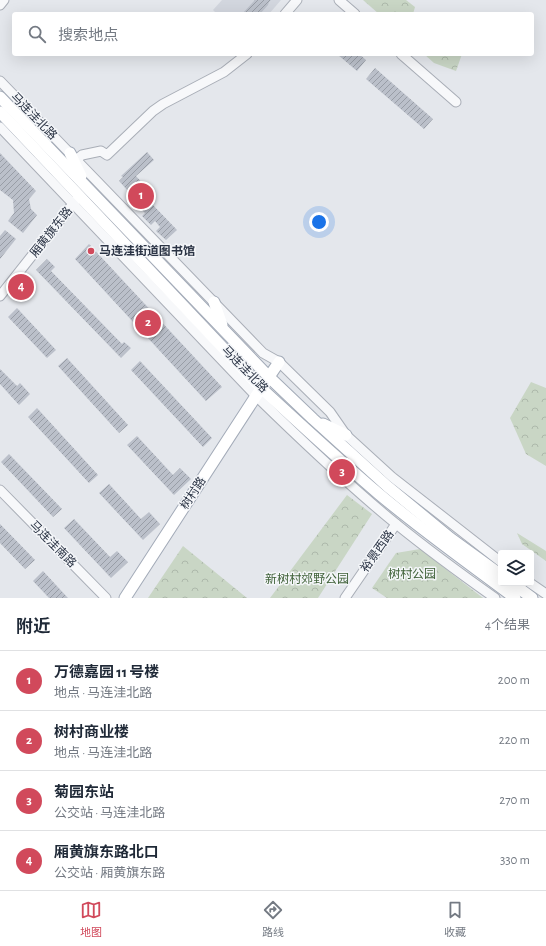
<!DOCTYPE html>
<html lang="zh">
<meta charset="utf-8">
<style>
body{margin:0;font-family:"Alegreya Sans","Noto Sans SC",sans-serif;background:#f2f2f3;color:#1f2937}
.controls{position:absolute;right:12px;bottom:12px;display:grid;overflow:hidden;border-radius:4px;box-shadow:0 4px 16px #0002}
.controls button{width:36px;height:36px;display:grid;place-items:center;padding:0;border:0;border-bottom:1px solid #e0e1e3;background:#fff;color:#1f2937;font:20px sans-serif}
.you{position:absolute;left:319px;top:222px;width:14px;height:14px;margin:-10px;border:3px solid #fff;border-radius:50%;background:#1a73e8;box-shadow:0 0 0 6px #1a73e833}
.badge{display:grid;place-items:center;width:26px;height:26px;border-radius:50%;background:#d1495b;color:#fff;font-size:13px;font-weight:700}
.pin{position:absolute;translate:-50% -50%;border:2px solid #fff;box-shadow:0 1px 4px #0006}
.list{margin:0;padding:0;list-style:none}
h2{display:flex;justify-content:space-between;align-items:center;height:52px;margin:0;padding:0 16px;font-size:17px}
h2 small{font-size:13px;font-weight:400;color:#747a83}
.list li{display:grid;grid-template-columns:26px 1fr auto;gap:12px;align-items:center;box-sizing:border-box;height:60px;padding:0 16px;border-top:1px solid #e0e1e3}
.list b{display:block;font-size:15px;white-space:nowrap}
.list p{margin:0;font-size:13px;white-space:nowrap;color:#747a83}
.list em{font-size:13px;font-style:normal;color:#747a83}
.icon{flex:none;width:22px;height:22px;fill:none;stroke:currentColor;stroke-width:2;stroke-linecap:round;stroke-linejoin:round}
.map{position:relative;flex:none;width:546px;height:598px;overflow:hidden}
.search{position:absolute;background:#fff;box-shadow:0 4px 16px #0002;left:12px;right:12px;top:12px;height:44px;display:flex;align-items:center;gap:10px;box-sizing:border-box;padding:0 14px;border-radius:4px;color:#747a83;font-size:15px}
.sheet{height:292px;background:#fff}
nav{display:flex;justify-content:space-around;align-items:center;box-sizing:border-box;height:56px;border-top:1px solid #e0e1e3;background:#fff;font-size:11px;color:#747a83}
nav a{display:grid;justify-items:center;gap:2px}
nav .on{color:#d1495b}
.map>svg:first-child{display:block}
.built{fill:#d2d6de}
.forest{fill:url(#forest-crowns)}
.building{fill:url(#building-hatch)}
.lines{fill:none;stroke-linecap:round;stroke-linejoin:round}
.minor-casing{stroke:#a9aeb7;stroke-width:11}
.major-casing{stroke:#a3abb8;stroke-width:13}
.minor{stroke:#f7f8fa;stroke-width:9}
.major{stroke:#fff;stroke-width:11}
.poi-dot{fill:#d1495b;stroke:#f4f6f9;stroke-width:1.5}
.labels{text-anchor:middle;stroke-width:3;stroke-linejoin:round;paint-order:stroke}
.street-label{font-size:12px;fill:#2b3445;stroke:#f4f6f9}
.poi-label{font-size:12px;font-weight:bold;fill:#2b3445;stroke:#f4f6f9;text-anchor:start}
.park-label{font-size:12px;fill:#3f6138;stroke:#f4f6f9}
</style>
<div class="map">
<svg width="546" height="598" viewBox="0 0 546 598">
<defs>
<pattern id="forest-crowns" width="20" height="18" patternUnits="userSpaceOnUse"><rect width="20" height="18" fill="#c9d6c5"/><path d="M2 6a3 3 0 1 1 6 0M12 15a3 3 0 1 1 6 0" fill="none" stroke="#adb8ab"/></pattern>
<pattern id="building-hatch" width="6" height="6" patternUnits="userSpaceOnUse"><rect width="6" height="6" fill="#bbc0ca"/><path d="M-1 1l2-2M0 6l6-6M5 7l2-2" fill="none" stroke="#989da6"/></pattern>
</defs>
<rect width="100%" height="100%" fill="#e4e7ec"/>
<path class="built" d="M 222,0 L 281,0 L 269,14 L 217,14 L 213,10 Z"/>
<g class="forest">
<path d="M 363,0 L 406,0 L 415,7 L 413,14 L 379,14 Z"/>
<path d="M 424,54 L 462,54 L 456,71 L 434,63 Z"/>
<path d="M 531,382 L 546,388 L 546,466 L 526,454 L 510,418 Z"/>
<path d="M 347,495 L 372,514 L 318,598 L 270,598 Z"/>
<path d="M 517,533 L 546,551 L 546,561 L 522,544 Z"/>
<path d="M 183,546 L 247,598 L 148,598 Z"/>
<path d="M 420,549 L 483,598 L 387,598 L 372,588 L 396,553 Z"/>
</g>
<g class="building">
<path d="M 254,0 L 271,0 L 269,2 L 268,5 L 260,14 L 242,14 L 254,1 Z"/>
<path d="M 337,54 L 359,54 L 366,60 L 357,71 Z"/>
<path d="M 375,68 L 433,119 L 424,129 L 366,79 Z"/>
<path d="M 147,152 L 154,160 L 136,176 L 143,184 L 140,186 L 154,201 L 151,203 L 177,230 L 166,240 L 156,231 L 160,227 L 155,221 L 151,225 L 142,216 L 145,213 L 142,210 L 146,207 L 143,204 L 139,207 L 130,198 L 134,195 L 131,192 L 134,190 L 132,188 L 128,191 L 119,181 L 123,177 L 121,176 Z"/>
<path d="M 0,153 L 36,191 L 29,199 L 31,209 L 37,215 L 23,233 L 8,221 L 14,213 L 13,200 L 0,190 Z"/>
<path d="M 5,230 L 16,239 L 0,259 L 0,236 Z"/>
<path d="M 89,244 L 222,387 L 206,401 L 75,259 Z"/>
<path d="M 47,259 L 55,267 L 51,271 L 122,344 L 124,342 L 131,348 L 121,358 L 36,270 Z"/>
<path d="M 17,308 L 56,350 L 47,358 L 8,317 Z"/>
<path d="M 67,358 L 128,425 L 119,433 L 58,366 Z"/>
<path d="M 140,361 L 212,438 L 203,447 L 131,370 Z"/>
<path d="M 0,369 L 17,386 L 20,383 L 30,394 L 19,405 L 0,384 Z"/>
<path d="M 37,408 L 98,475 L 89,483 L 28,417 Z"/>
<path d="M 137,436 L 173,475 L 180,468 L 191,479 L 174,495 L 127,445 Z"/>
<path d="M 9,454 L 62,509 L 53,517 L 1,462 Z"/>
<path d="M 109,484 L 141,519 L 149,512 L 160,524 L 143,540 L 99,493 Z"/>
<path d="M 74,519 L 110,557 L 117,551 L 128,562 L 111,578 L 64,528 Z"/>
<path d="M 0,524 L 35,560 L 25,569 L 0,543 Z"/>
<path d="M 43,571 L 68,598 L 49,598 L 33,581 Z"/>
</g>
<g class="lines">
<g class="minor-casing">
<g id="minor">
<path d="M 339,0 L 355,14"/>
<path d="M 0,5 L 4,0"/>
<path d="M 285,14 L 297,0"/>
<path d="M 401,54 L 456,102"/>
<path d="M 0,81 L 263,353 L 279,362 L 330,412 L 346,435 L 392,477 L 501,562"/>
<path d="M 0,127 L 256,396 C 301,440 346,483 395,523 C 427,549 461,574 495,598"/>
<path d="M 76,160 L 82,155 L 101,151 L 107,155 L 153,111 L 163,104 L 224,72 L 247,54"/>
<path d="M 0,296 L 76,200"/>
<path d="M 0,490 L 106,598"/>
<path d="M 530,583 L 546,594"/>
<path d="M 345,598 L 396,524"/>
</g>
</g>
<g class="major-casing">
<g id="major">
<path d="M 0,97 L 269,377 L 313,419 L 387,486 L 450,538 L 501,575"/>
<path d="M 0,112 L 261,388 C 300,424 339,460 379,494 C 423,531 470,564 515,598"/>
<path d="M 70,153 L 81,176"/>
<path d="M 214,302 L 222,325"/>
<path d="M 323,424 L 346,435"/>
<path d="M 512,583 L 532,598"/>
<path d="M 125,598 L 256,396 L 279,362"/>
</g>
</g>
<use href="#minor" class="minor"/>
<use href="#major" class="major"/>
</g>
<circle class="poi-dot" cx="91" cy="251" r="4"/>
<g class="labels">
<g class="street-label">
<text transform="translate(34 116) rotate(46)" y="4">马连洼北路</text>
<text transform="translate(51 232) rotate(-52)" y="4">厢黄旗东路</text>
<text transform="translate(245 369) rotate(46)" y="4">马连洼北路</text>
<text transform="translate(193 493) rotate(-57)" y="4">树村路</text>
<text transform="translate(53 544) rotate(45)" y="4">马连洼南路</text>
<text transform="translate(377 551) rotate(-55)" y="4">裕景西路</text>
</g>
<g class="poi-label">
<text x="99" y="255">马连洼街道图书馆</text>
</g>
<g class="park-label">
<text x="412" y="578">树村公园</text>
<text x="307" y="583">新树村郊野公园</text>
</g>
</g>
</svg>
<div class="controls">
<button><svg class="icon" aria-label="layers" viewBox="0 0 24 24"><path d="M12 4l9 5-9 5-9-5zM3 14l9 5 9-5"/></svg></button>
</div>
<div class="you"></div>
<div class="pin badge" style="left:141px;top:196px">1</div>
<div class="pin badge" style="left:148px;top:323px">2</div>
<div class="pin badge" style="left:342px;top:472px">3</div>
<div class="pin badge" style="left:21px;top:287px">4</div>
<div class="search"><svg class="icon" aria-label="search" viewBox="0 0 24 24"><circle cx="10" cy="10" r="6"/><path d="M15 15l6 6"/></svg>搜索地点</div>
</div>
<section class="sheet">
<h2>附近<small>4个结果</small></h2>
<ul class="list">
<li><span class="badge">1</span><div><b>万德嘉园 11 号楼</b><p>地点 · 马连洼北路</p></div><em>200 m</em></li>
<li><span class="badge">2</span><div><b>树村商业楼</b><p>地点 · 马连洼北路</p></div><em>220 m</em></li>
<li><span class="badge">3</span><div><b>菊园东站</b><p>公交站 · 马连洼北路</p></div><em>270 m</em></li>
<li><span class="badge">4</span><div><b>厢黄旗东路北口</b><p>公交站 · 厢黄旗东路</p></div><em>330 m</em></li>
</ul>
</section>
<nav>
<a class="on"><svg class="icon" aria-label="map" viewBox="0 0 24 24"><path d="M3 6l6-2 6 2 6-2v14l-6 2-6-2-6 2zM9 4v14M15 6v14"/></svg>地图</a>
<a><svg class="icon" aria-label="directions" viewBox="0 0 24 24"><path d="M12 3l9 9-9 9-9-9zM9 14v-3h6M13 9l2 2-2 2"/></svg>路线</a>
<a><svg class="icon" aria-label="saved" viewBox="0 0 24 24"><path d="M7 4h10v16l-5-4-5 4z"/></svg>收藏</a>
</nav>
